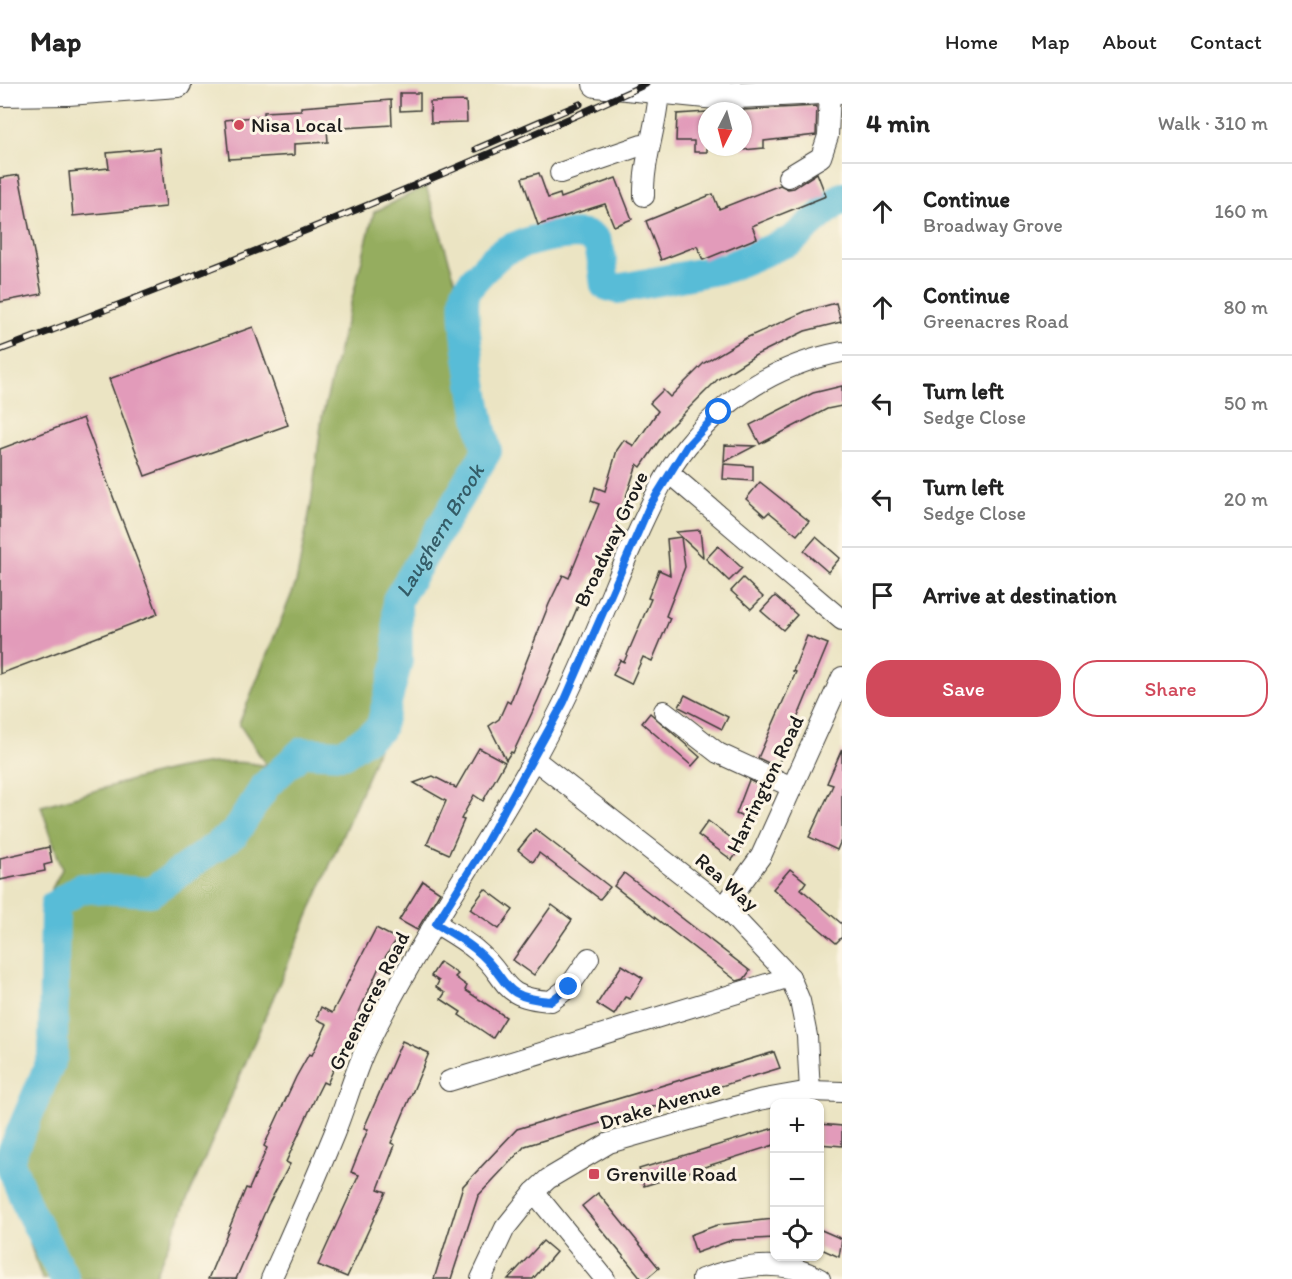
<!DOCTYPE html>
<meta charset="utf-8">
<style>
body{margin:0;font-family:Itim,sans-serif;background:#f6f6f6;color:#222}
.controls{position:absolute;right:18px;bottom:18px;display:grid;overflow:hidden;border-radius:12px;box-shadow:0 2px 4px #0004}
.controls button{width:54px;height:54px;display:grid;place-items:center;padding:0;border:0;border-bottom:2px solid #e0e0e0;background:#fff;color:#222;font:30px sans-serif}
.compass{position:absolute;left:698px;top:18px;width:54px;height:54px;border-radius:50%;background:#fff;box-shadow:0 2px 4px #0004;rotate:186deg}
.stop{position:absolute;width:18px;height:18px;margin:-14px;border:4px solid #1a73e8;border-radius:50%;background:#fff}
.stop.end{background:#1a73e8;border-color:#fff;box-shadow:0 2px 6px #0008}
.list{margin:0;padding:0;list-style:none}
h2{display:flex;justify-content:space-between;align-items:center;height:78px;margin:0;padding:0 24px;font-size:26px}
h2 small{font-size:20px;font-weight:400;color:#767676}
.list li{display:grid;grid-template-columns:39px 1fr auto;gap:18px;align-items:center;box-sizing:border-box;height:96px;padding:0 24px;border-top:2px solid #e0e0e0}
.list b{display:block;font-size:22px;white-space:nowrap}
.list p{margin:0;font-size:20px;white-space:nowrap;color:#767676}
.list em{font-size:20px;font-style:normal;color:#767676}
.actions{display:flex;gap:12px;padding:18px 24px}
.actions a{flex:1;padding:14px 0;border:2px solid #d1495b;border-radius:24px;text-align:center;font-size:21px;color:#d1495b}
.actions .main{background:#d1495b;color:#fff}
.icon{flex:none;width:33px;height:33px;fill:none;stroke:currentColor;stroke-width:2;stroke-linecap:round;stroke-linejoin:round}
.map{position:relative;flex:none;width:842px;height:1195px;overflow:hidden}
header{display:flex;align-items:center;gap:36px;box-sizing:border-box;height:84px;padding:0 30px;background:#fff;border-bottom:2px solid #e0e0e0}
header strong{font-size:28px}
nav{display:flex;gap:33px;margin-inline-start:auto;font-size:21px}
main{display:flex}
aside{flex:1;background:#fff}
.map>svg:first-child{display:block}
.forest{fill:#95ad5f;stroke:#58643e;stroke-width:1.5}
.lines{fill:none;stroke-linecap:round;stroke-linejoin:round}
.river{stroke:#59bcd7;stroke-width:30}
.building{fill:#e29bba}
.minor-casing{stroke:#3b3a35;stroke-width:22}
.major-casing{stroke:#3b3a35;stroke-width:28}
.minor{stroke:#fff;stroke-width:20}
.major{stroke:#fff;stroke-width:26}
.rail-casing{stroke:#1c1c1c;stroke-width:7}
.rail{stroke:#fcf5e5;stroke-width:4.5;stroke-dasharray:14;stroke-linecap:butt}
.route{stroke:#1a73e8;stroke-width:8}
.poi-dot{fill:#d1495b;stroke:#fcf5e5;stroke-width:2}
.labels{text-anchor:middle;stroke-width:6;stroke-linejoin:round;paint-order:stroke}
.poi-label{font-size:21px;fill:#1c1c1c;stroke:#fcf5e5;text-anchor:start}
.street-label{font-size:21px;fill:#1c1c1c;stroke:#fcf5e5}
.water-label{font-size:22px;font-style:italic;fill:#345c67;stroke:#fcf5e5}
</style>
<header>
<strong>Map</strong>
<nav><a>Home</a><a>Map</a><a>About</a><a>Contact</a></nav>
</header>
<main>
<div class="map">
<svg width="842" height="1195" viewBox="0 0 842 1195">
<rect width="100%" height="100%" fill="#fcf5e5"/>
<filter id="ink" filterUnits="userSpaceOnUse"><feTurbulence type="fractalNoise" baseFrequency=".0167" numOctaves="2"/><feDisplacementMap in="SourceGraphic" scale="12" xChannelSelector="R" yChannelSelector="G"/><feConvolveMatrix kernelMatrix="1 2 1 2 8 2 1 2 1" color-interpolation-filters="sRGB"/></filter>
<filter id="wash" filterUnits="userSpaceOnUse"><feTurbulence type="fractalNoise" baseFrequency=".008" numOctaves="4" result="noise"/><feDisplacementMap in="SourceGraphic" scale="24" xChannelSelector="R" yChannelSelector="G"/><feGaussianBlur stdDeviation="1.35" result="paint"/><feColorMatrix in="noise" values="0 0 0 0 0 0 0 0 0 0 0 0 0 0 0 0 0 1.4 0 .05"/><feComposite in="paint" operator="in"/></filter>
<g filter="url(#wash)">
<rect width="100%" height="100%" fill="#ebe4c3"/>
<path class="forest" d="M 426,102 L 465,228 L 479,341 L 487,367 L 397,516 L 408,577 L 370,687 L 155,1191 L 151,1195 L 42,1195 L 1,1074 L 44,967 L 49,917 L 46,816 L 62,785 L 41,722 C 107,706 201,666 267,682 L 239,640 L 296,499 L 311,420 L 322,333 L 374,128 Z"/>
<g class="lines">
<path class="river" id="s1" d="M 65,1195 L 29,1126 L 9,1076 L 53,972 L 55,821 L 81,804 L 151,808 L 235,749 L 266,701 L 302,668 L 343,670 L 380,645 L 398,577 L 397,516 L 487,367 C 480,344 458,226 466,207 C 469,200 493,175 500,170 C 514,159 584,140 596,157 C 602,166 603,189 605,201 L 617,205 L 726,184 L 792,156 L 842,113"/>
</g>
<g id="blocks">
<g class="building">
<path d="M 400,9 L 420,9 L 420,26 L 400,27 Z"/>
<path d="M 391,16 L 392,41 L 327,45 L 328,58 L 294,60 L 294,71 L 229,75 L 225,36 L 264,32 L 264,28 L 301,26 L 301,23 Z"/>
<path d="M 466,17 L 467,38 L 431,39 L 430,18 Z"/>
<path d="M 817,22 L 816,51 L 764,57 L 764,64 L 743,66 L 743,26 Z"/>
<path d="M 707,28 L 707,68 L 694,68 L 694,57 L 676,57 L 677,30 Z"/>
<path d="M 160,64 L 166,123 L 73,132 L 69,88 L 109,84 L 107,69 Z"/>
<path d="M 539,89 L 548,114 L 560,110 L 561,114 L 616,94 L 632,135 L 614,142 L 605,120 L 538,141 L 522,94 Z"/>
<path d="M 817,89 L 826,112 L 752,142 L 757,154 L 703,176 L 697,162 L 661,176 L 646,137 L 713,110 L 719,125 L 780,101 L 788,105 L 794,104 Z"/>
<path d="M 19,91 L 42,210 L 0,218 L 0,94 Z"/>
<path d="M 836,219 L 841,238 L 805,247 L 756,271 L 718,295 L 665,348 L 641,383 L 637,380 L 617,440 L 595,490 L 592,489 L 538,616 L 513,669 L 511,668 L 506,676 L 489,642 L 499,635 L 507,617 L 510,619 L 549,520 L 563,491 L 569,494 L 599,420 L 591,417 L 595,403 L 605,407 L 617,366 L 624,356 L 634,362 L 658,327 L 650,319 L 663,306 L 670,313 L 704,279 L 746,254 L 806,227 Z"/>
<path d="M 253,243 L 288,341 L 145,392 L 109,295 Z"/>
<path d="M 842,302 L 842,322 L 827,325 L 760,360 L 750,341 L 813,309 Z"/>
<path d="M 83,334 L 158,530 L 0,590 L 0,365 Z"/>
<path d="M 725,361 L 755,362 L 724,378 Z"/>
<path d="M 724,380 L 753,382 L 753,397 L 723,395 Z"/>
<path d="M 760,398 L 809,437 L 797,451 L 769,428 L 765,432 L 746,415 Z"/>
<path d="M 700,446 L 703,473 L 676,448 Z"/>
<path d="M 681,453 L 685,483 L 666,532 L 670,534 L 652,577 L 643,573 L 631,600 L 613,591 L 620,576 L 624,578 L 651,515 L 648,514 L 659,486 L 670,491 L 667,455 Z"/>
<path d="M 816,453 L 840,474 L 828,488 L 804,467 Z"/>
<path d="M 718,462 L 742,484 L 729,497 L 706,475 Z"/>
<path d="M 743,494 L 763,513 L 751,525 L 731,507 Z"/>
<path d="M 775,512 L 797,531 L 783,546 L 761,527 Z"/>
<path d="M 807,552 L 828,560 L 777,683 L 758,674 L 796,588 L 793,587 Z"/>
<path d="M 685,611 L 728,633 L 722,645 L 679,623 Z"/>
<path d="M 650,629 L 700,673 L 692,682 L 642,639 Z"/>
<path d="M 479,664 L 505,678 L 483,717 L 474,711 L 461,735 L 464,736 L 449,770 L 427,760 L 446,717 L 414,699 L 433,692 L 456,704 Z"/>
<path d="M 842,665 L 842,754 L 837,766 L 809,753 L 833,701 L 827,699 Z"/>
<path d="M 749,696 L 764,704 L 751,736 L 736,730 Z"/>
<path d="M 708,737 L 742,762 L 732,776 L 698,751 Z"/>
<path d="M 535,745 L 610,803 L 600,815 L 539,769 L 533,778 L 518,766 Z"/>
<path d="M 49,763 L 52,779 L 44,781 L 45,787 L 0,796 L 0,774 Z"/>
<path d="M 790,785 L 806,798 L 801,805 L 842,840 L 842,853 L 836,859 L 773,805 Z"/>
<path d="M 624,789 L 750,887 L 744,895 L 737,897 L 614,802 Z"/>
<path d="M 423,797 L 440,808 L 417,846 L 399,836 Z"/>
<path d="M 485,805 L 513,826 L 499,845 L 470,825 Z"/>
<path d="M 552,821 L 572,836 L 534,891 L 513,876 Z"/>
<path d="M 376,844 L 397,855 L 380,881 L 327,1000 L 323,998 L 317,1010 L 286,1078 L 290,1080 L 268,1121 L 236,1195 L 208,1195 L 246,1104 L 249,1105 L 267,1064 L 264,1062 L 296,993 L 309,970 L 312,971 L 327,940 L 316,935 L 321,923 L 332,929 Z"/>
<path d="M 440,878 L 458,890 L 455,893 L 467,902 L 465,906 L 506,933 L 493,954 L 459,931 L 461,928 L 441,915 L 445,909 L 436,903 L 439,897 L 431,892 Z"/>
<path d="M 622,881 L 643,894 L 630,915 L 625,913 L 614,931 L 597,920 Z"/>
<path d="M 402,957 L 429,969 L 391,1059 L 395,1061 L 378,1105 L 386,1108 L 347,1193 L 318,1181 L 359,1091 L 351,1088 L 368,1045 L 364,1044 Z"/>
<path d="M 774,968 L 780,984 L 525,1062 L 478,1112 L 451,1195 L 434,1195 L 463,1102 L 517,1045 Z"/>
<path d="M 819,1040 L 842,1042 L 842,1062 L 819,1060 Z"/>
<path d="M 774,1044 L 774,1061 L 644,1102 L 639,1085 Z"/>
<path d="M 598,1109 L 659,1184 L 646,1195 L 642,1195 L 582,1122 Z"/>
<path d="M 774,1135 L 774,1154 L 732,1156 L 696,1169 L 690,1151 L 717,1141 Z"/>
<path d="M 819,1145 L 842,1155 L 839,1173 L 819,1164 Z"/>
<path d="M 543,1157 L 556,1168 L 533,1195 L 508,1195 Z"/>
</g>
</g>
</g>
<g filter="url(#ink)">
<use href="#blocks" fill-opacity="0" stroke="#3b3a35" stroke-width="1.5"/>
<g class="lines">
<g class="minor-casing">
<g id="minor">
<path d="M 560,89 L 642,61 L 649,62"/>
<path d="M 788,93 L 821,73 L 828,52 L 830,7"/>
<path d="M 644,112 C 643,76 657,43 659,7"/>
<path d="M 669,389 L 842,536"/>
<path d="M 664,627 L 718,669 L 792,703"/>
<path d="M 534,675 L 724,823 L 790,893 L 800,917 L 807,952 L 810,1007"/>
<path d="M 724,823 L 761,772 L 842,593"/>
<path d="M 437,840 C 450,848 464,856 476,866 C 510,893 497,914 551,917 L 569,903 L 589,874"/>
<path d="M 449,997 L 790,893"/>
<path d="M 534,1108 L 605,1195"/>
<path d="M 271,1195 C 293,1147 314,1099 334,1050 C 345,1023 353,993 365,966 C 422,846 505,739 563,620 C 587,571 607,520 628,470 C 645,433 661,394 687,362 C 727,312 780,280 842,268"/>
<path d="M 481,1195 L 505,1144 L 534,1108 L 548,1095 L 609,1059 L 759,1016 L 810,1007 L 842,1008"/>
<path d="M 702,1195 C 740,1181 784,1174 820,1195"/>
</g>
</g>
<g class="major-casing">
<g id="major">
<path d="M 596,0 L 716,12 L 842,6"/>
<path d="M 0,9 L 68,8 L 178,0"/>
</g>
</g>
<use href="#minor" class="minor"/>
<use href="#major" class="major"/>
<g class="rail-casing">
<g id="rail">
<path d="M 476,65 L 580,20"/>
<path d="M 0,266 C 218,184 434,97 646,0"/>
</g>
</g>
<use href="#rail" class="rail"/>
</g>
</g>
<g class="lines" filter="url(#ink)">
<path class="route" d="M 569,903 L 551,917 C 497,914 510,893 476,866 C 464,856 450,848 436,840 L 481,768 L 564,618 L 649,423 L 687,362 L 719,328"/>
</g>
<g class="poi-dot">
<circle cx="239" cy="41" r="6"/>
<rect x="588" y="1084" width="12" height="12" rx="3"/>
</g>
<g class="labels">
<g class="poi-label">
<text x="251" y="48">Nisa Local</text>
<text x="606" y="1097">Grenville Road</text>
</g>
<g class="street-label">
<text transform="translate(611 455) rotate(-65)" y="7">Broadway Grove</text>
<text transform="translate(765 700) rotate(-64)" y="7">Harrington Road</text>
<text transform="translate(727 798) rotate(41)" y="7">Rea Way</text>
<text transform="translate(369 917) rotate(-63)" y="7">Greenacres Road</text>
<text transform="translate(660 1021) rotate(-17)" y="7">Drake Avenue</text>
</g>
<g class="water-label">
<text dy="8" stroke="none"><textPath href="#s1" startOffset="1004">Laughern Brook</textPath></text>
</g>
</g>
</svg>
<div class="controls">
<button>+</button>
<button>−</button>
<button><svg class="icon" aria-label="locate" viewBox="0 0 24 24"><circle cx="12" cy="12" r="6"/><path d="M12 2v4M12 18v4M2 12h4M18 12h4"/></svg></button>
</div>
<svg class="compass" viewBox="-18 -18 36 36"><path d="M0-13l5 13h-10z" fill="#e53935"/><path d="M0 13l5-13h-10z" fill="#767676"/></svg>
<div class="stop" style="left:719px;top:328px"></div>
<div class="stop end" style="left:569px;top:903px"></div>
</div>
<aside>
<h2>4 min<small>Walk · 310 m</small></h2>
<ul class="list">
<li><svg class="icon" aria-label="ahead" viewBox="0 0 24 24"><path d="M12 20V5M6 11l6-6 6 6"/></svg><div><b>Continue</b><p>Broadway Grove</p></div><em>160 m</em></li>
<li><svg class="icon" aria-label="ahead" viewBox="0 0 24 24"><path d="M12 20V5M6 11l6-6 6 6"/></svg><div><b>Continue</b><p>Greenacres Road</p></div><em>80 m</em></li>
<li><svg class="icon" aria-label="left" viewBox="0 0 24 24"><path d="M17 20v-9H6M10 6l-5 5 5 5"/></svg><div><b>Turn left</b><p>Sedge Close</p></div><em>50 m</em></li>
<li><svg class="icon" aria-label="left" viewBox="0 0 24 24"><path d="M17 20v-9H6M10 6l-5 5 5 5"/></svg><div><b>Turn left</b><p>Sedge Close</p></div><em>20 m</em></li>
<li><svg class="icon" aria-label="arrive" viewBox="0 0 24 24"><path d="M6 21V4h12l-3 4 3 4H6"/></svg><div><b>Arrive at destination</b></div></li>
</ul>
<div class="actions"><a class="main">Save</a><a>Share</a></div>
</aside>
</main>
